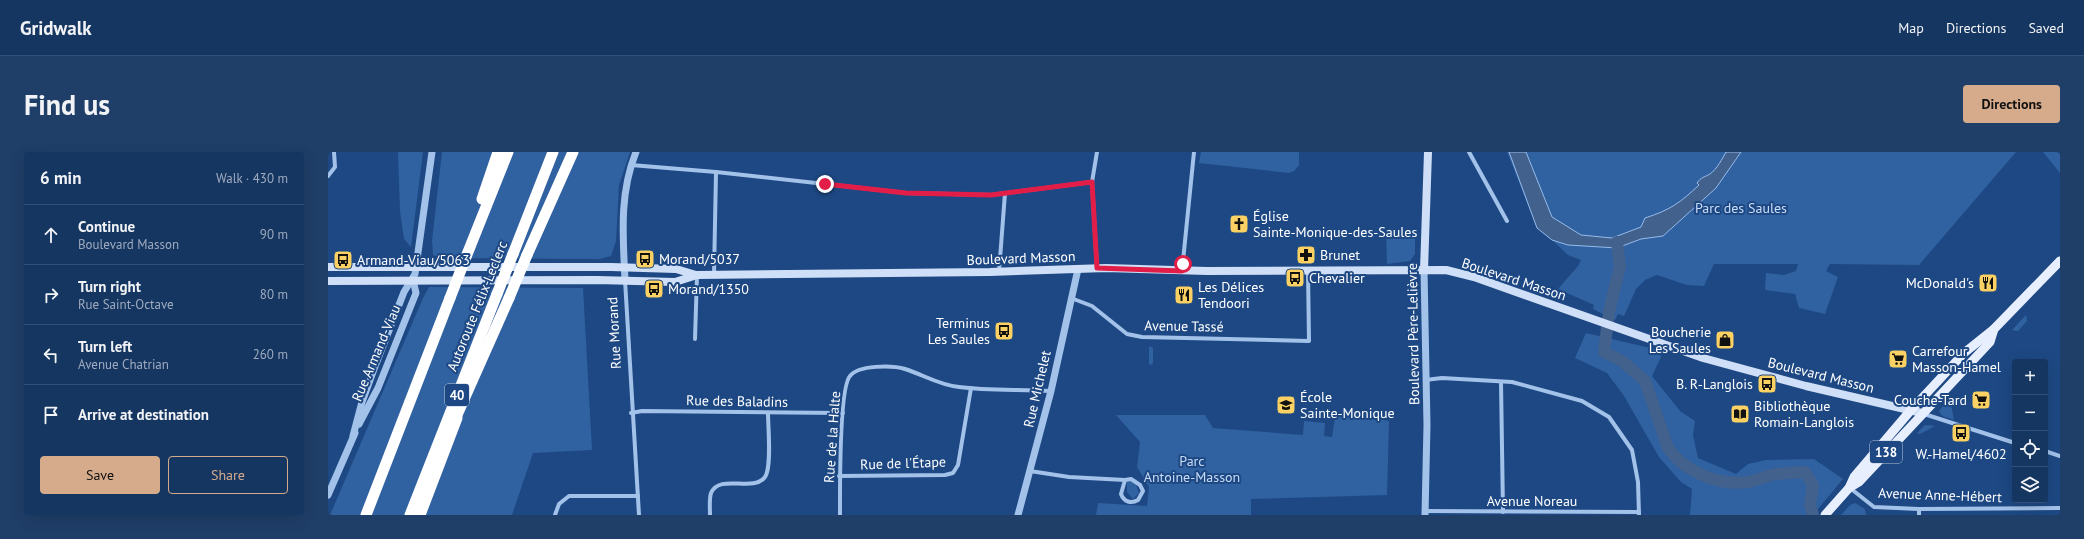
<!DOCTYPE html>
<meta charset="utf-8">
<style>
body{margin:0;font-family:"PT Sans",sans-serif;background:#1f3e68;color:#f1f3f6}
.controls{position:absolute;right:12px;bottom:12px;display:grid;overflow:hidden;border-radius:4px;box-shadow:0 4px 16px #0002}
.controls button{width:36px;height:36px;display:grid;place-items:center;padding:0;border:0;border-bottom:1px solid #355077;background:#163662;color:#f1f3f6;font:20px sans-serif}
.stop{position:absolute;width:12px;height:12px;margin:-9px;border:3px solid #e11d48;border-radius:50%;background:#fff}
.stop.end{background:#e11d48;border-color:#fff;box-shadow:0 1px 4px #0008}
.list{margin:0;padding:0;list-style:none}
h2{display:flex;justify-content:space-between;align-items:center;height:52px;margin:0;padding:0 16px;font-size:17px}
h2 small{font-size:13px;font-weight:400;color:#9eabbe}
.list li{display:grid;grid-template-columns:26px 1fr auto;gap:12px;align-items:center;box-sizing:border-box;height:60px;padding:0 16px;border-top:1px solid #355077}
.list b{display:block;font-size:15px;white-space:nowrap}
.list p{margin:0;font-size:13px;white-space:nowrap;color:#9eabbe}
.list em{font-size:13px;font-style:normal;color:#9eabbe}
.actions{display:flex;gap:8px;padding:12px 16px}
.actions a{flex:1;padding:9px 0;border:1px solid #d6ab8b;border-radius:4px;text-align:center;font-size:14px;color:#d6ab8b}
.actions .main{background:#d6ab8b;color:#111}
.icon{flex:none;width:22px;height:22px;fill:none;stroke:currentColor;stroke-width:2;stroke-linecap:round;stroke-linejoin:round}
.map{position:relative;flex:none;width:1732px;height:363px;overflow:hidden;border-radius:4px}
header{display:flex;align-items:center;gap:24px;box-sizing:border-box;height:56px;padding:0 20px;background:#163662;border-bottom:1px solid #355077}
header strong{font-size:19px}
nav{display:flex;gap:22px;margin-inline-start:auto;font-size:14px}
.intro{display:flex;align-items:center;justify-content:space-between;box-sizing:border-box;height:96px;padding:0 24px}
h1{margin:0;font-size:28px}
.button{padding:10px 18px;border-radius:4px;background:#d6ab8b;color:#111;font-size:14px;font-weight:700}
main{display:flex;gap:24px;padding:0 24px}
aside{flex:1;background:#163662;border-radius:4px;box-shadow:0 4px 16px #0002}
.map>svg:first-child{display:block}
.green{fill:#3061a1}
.water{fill:#42618d;stroke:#96bcec}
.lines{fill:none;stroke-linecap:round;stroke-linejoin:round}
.river{stroke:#42618d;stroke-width:12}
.minor{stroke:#a3c2ea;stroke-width:4}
.tertiary{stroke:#a3c2ea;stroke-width:7}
.secondary{stroke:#cfdff7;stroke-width:8}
.primary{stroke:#e7effe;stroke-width:9}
.motorway{stroke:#fff;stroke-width:11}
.motorway-bridge{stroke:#fff;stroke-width:11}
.route{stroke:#e11d48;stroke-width:5}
.labels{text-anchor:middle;stroke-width:4;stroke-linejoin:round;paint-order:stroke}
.shield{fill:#1d4883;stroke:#bbc8da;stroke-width:1}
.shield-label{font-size:13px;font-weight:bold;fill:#fff}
.park-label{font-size:14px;fill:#c8dcf7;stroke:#1d4883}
.poi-label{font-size:14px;fill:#fff;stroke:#1d4883;text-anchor:start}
.street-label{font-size:14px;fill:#fff;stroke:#1d4883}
</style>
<header>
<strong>Gridwalk</strong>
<nav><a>Map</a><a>Directions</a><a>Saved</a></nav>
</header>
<div class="intro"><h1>Find us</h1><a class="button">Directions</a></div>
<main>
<aside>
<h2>6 min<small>Walk · 430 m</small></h2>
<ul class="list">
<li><svg class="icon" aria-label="ahead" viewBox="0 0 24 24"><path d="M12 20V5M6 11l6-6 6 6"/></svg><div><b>Continue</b><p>Boulevard Masson</p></div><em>90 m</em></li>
<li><svg class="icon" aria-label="right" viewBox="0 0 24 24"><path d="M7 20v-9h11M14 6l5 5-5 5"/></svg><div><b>Turn right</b><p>Rue Saint-Octave</p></div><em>80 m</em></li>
<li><svg class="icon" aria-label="left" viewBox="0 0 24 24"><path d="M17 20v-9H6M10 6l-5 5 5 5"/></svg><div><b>Turn left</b><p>Avenue Chatrian</p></div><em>260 m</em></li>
<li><svg class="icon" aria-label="arrive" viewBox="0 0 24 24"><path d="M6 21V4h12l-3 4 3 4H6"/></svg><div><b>Arrive at destination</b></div></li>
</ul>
<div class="actions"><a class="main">Save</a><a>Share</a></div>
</aside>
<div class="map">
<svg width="1732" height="363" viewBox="0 0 1732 363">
<rect width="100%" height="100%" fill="#1d4883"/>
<g class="green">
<path d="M 70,0 L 95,0 L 83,95 L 76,87 L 72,59 Z"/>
<path d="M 114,0 L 302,0 L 291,33 L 288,89 L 283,104 L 272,107 L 112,106 L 105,103 L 104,89 Z"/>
<path d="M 873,0 L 971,0 L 971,13 L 966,19 L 961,21 L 871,11 Z"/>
<path d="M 1179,0 L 1688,0 L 1591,113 L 1502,112 L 1498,119 L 1510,125 L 1497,162 L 1471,156 L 1467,142 L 1437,138 L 1438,121 L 1456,123 L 1468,119 L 1470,112 L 1386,112 L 1376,134 L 1359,133 L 1329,123 L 1317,128 L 1308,137 L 1296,164 L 1290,162 L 1287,168 L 1265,157 L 1266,153 L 1230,137 L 1250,114 L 1253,108 L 1240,103 L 1224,88 L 1231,90 L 1208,73 Z"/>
<path d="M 1715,0 L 1732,0 L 1732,21 Z"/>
<path d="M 1058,79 L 1087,80 L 1087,102 L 1082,109 L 1059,112 Z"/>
<path d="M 101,135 L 255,136 L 264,298 L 205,301 L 184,363 L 2,363 L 95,146 Z"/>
<path d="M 1698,163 L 1699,169 L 1690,179 L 1684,178 Z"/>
<path d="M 1258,181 L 1331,198 L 1333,205 L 1324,224 L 1352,259 L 1367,269 L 1365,283 L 1370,306 L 1408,322 L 1420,312 L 1438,308 L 1486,307 L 1515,327 L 1485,363 L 1362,363 L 1364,337 L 1353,330 L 1331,305 L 1296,244 L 1279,221 L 1247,206 Z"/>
<path d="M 821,194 L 825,196 L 825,211 L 823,213 L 821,212 Z"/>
<path d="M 1621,246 L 1622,247 L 1626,268 L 1614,264 L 1611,259 Z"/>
<path d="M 1008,259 L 1061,269 L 1059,343 L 923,347 L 923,363 L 768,363 L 770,351 L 819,354 L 821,335 L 809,315 L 812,290 L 788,263 L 877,263 L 885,276 L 975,283 L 976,269 L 997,271 L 996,284 L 1004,285 Z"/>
<path d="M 1597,273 L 1607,274 L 1592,282 L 1589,281 Z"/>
<path d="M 803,329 L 808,333 L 811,341 L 805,347 L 799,340 L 799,330 Z"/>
<path d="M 1527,351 L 1537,357 L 1538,363 L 1513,363 L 1522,353 Z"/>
</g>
<path class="water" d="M 1181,0 L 1198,0 L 1224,65 L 1253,83 L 1284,86 L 1313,75 L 1317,66 C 1342,58 1352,51 1371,33 L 1369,31 C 1373,25 1377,25 1382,22 C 1389,17 1394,7 1398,0 L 1413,0 L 1388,36 L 1335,84 L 1313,87 L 1289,96 L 1240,93 L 1224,88 L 1209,76 Z"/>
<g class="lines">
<path class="river" d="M 1289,90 L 1292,114 L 1281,160 L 1276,200 L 1294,209 L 1317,229 L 1340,296 C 1357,320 1390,334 1419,330 C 1427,329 1435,325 1443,323 C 1454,321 1466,321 1477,320 L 1485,333 L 1482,353 L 1485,363"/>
<g class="minor">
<path d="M 1141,0 L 1179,69"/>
<path d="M 303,13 L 388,20 L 578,41 L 663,43 L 764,30 L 769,0"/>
<path d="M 0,24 L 7,15 L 6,0"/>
<path d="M 764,30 L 769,116"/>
<path d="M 854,119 L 866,0"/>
<path d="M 671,120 L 677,41"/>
<path d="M 386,123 L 388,20"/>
<path d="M 297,128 L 311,363"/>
<path d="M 743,146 L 764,154 L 799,182 L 814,185 L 981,189 L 980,119"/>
<path d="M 367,187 L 369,123"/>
<path d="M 1097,228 L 1114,226 L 1184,230 L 1254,249 L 1281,265 L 1304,298 L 1310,330 L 1311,363"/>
<path d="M 1173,230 L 1175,360"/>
<path d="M 303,261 L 314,259 L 515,261"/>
<path d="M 1596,262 L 1687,291"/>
<path d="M 1717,299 L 1732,304"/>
<path d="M 702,319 L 741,325 L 797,328"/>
<path d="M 511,324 L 617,323 L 625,321 L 630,313 L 643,236"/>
<path d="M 803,327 L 812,333 L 815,339 L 810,348 C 803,352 796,350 793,342 L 797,328 Z"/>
<path d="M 1522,336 L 1546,355 L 1591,357 L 1732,356"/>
<path d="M 1097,359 L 1311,360"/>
<path d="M 227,363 L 231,352 L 241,344 L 310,344"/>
<path d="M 382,363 C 382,357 381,347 383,341 C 392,321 425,341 437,325 C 444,315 440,275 440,261"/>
<path d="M 512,363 C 512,342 511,236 522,224 C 530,213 564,213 577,217 C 596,223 611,233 631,235 C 661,239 692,237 723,239"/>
<path d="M 1591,363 L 1591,357"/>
</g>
<g class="tertiary">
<path d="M 1096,118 L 1099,273 L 1097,363"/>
<path d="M 297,128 C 295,85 291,42 308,0"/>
<path d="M 31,272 L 50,236 L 88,141 L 85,128"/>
<path d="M 25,284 L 34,250 L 46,217 L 76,140 L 87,122 L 104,0"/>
<path d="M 0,343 L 27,281"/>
<path d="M 690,363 L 723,239 L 750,117"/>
</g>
<g class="secondary">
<path d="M 0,115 L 283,115 L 348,117 L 368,123"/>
<path d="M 1096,118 L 1100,0"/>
<path d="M 0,129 L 269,128 L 347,130 L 369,123 L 662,120 L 778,116 L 879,119 L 1118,118 L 1146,125 L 1375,206 L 1478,234 L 1594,261"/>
</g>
<g class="primary">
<path d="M 1521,336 L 1526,325 L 1583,258 L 1636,201 L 1666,177 L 1732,109"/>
<path d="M 1497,363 L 1521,336 L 1531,330 L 1662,190 L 1666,177"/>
</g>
<g class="motorway">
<path d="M 154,47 L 170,0"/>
<path d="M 185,102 L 225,0"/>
<path d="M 199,103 L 245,0"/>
<path d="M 136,110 L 180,0"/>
<path d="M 125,272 L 181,146"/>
<path d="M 38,363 L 122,146"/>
<path d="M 82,363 L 169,142"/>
<path d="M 92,363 L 129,266"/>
</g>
<g class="motorway-bridge">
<path d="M 169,142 L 185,102"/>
<path d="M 122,146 L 136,110"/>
<path d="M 181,146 L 199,103"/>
</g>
</g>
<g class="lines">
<path class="route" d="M 497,32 L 578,41 L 663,43 L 764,30 L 769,116 L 854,119 L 855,112"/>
</g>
<defs>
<g id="church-square" transform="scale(1)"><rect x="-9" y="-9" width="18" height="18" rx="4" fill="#fad162" stroke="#1d4883"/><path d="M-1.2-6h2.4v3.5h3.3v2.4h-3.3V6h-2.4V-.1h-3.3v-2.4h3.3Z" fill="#111"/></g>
<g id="pharmacy-square" transform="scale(1)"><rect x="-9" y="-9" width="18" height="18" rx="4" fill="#fad162" stroke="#1d4883"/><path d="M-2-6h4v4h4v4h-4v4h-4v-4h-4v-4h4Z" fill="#111"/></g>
<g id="bus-square" transform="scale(1)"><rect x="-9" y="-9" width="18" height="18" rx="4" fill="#fad162" stroke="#1d4883"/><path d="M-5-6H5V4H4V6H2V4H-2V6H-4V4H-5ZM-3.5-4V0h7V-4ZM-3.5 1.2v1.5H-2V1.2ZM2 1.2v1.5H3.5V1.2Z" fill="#111"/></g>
<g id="restaurant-square" transform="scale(1)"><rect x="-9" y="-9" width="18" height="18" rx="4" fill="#fad162" stroke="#1d4883"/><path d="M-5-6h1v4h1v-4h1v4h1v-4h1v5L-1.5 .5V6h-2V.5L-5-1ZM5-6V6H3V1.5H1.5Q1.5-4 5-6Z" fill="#111"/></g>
<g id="shop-square" transform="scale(1)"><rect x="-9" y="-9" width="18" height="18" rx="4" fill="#fad162" stroke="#1d4883"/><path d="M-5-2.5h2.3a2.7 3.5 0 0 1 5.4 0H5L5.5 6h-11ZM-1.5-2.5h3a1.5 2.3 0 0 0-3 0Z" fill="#111"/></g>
<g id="supermarket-square" transform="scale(1)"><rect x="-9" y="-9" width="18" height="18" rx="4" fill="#fad162" stroke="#1d4883"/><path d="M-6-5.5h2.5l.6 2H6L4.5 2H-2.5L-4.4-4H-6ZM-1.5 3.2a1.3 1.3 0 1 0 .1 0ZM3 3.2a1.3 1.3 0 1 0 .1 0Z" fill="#111"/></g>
<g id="school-square" transform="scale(1)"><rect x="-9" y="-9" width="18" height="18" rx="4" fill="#fad162" stroke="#1d4883"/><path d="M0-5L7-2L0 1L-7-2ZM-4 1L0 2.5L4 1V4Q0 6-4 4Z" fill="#111"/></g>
<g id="library-square" transform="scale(1)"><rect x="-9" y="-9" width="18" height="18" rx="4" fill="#fad162" stroke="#1d4883"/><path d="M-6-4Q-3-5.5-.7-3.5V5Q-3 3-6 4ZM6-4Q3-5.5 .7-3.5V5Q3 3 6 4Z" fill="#111"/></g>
</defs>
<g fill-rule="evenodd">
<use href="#church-square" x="911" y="72"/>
<use href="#pharmacy-square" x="978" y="103"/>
<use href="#bus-square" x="317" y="107"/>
<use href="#bus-square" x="15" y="108"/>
<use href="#bus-square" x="967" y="126"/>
<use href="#restaurant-square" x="1660" y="131"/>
<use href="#bus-square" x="326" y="137"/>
<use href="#restaurant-square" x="856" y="143"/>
<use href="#bus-square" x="676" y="179"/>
<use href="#shop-square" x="1397" y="188"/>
<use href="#supermarket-square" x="1570" y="207"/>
<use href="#bus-square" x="1439" y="232"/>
<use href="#supermarket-square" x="1653" y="248"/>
<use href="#school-square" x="958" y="253"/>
<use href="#library-square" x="1412" y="262"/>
<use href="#bus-square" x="1633" y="281"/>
</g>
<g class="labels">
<g class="shield">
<rect x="117" y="232" width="24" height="22" rx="3"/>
<rect x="1542" y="289" width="32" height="22" rx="3"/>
</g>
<g class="shield-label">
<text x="129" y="248">40</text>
<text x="1558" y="305">138</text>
</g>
<g class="park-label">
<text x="1413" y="61">Parc des Saules</text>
<text x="864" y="314">Parc<tspan x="864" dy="16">Antoine-Masson</tspan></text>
</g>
<g class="poi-label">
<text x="925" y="69">Église<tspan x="925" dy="16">Sainte-Monique-des-Saules</tspan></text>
<text x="992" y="108">Brunet</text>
<text x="331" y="112">Morand/5037</text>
<text x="29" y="113">Armand-Viau/5063</text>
<text x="981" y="131">Chevalier</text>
<text x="1646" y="136" text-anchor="end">McDonald's</text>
<text x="870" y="140">Les Délices<tspan x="870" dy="16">Tendoori</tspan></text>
<text x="340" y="142">Morand/1350</text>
<text x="662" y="176" text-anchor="end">Terminus<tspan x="662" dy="16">Les Saules</tspan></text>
<text x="1383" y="185" text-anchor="end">Boucherie<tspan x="1383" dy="16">Les Saules</tspan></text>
<text x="1584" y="204">Carrefour<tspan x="1584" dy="16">Masson-Hamel</tspan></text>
<text x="1425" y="237" text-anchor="end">B. R-Langlois</text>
<text x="972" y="250">École<tspan x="972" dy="16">Sainte-Monique</tspan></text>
<text x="1639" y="253" text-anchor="end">Couche-Tard</text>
<text x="1426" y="259">Bibliothèque<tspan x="1426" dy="16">Romain-Langlois</tspan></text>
<text x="1633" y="307" text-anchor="middle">W.-Hamel/4602</text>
</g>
<g class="street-label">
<text transform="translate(693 106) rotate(-2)" y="5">Boulevard Masson</text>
<text transform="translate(1186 127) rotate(18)" y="5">Boulevard Masson</text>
<text transform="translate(149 154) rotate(-68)" y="5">Autoroute Félix-Leclerc</text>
<text transform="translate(856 174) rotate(1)" y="5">Avenue Tassé</text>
<text transform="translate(286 181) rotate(-93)" y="5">Rue Morand</text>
<text transform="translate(1085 182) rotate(-91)" y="5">Boulevard Père-Lelièvre</text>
<text transform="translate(48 201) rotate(-67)" y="5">Rue Armand-Viau</text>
<text transform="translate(1493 223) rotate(14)" y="5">Boulevard Masson</text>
<text transform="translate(709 237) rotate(-77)" y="5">Rue Michelet</text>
<text transform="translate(409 249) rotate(1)" y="5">Rue des Baladins</text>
<text transform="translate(504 285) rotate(-86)" y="5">Rue de la Halte</text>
<text transform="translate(575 311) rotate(-2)" y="5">Rue de l'Étape</text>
<text transform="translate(1612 343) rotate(2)" y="5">Avenue Anne-Hébert</text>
<text x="1204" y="354">Avenue Noreau</text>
</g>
</g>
</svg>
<div class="controls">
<button>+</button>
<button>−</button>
<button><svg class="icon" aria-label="locate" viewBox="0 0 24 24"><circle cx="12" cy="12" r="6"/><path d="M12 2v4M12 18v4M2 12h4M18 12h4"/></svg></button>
<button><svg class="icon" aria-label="layers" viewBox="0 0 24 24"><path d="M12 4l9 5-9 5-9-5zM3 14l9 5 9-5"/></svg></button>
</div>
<div class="stop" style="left:855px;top:112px"></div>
<div class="stop end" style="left:497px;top:32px"></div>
</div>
</main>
